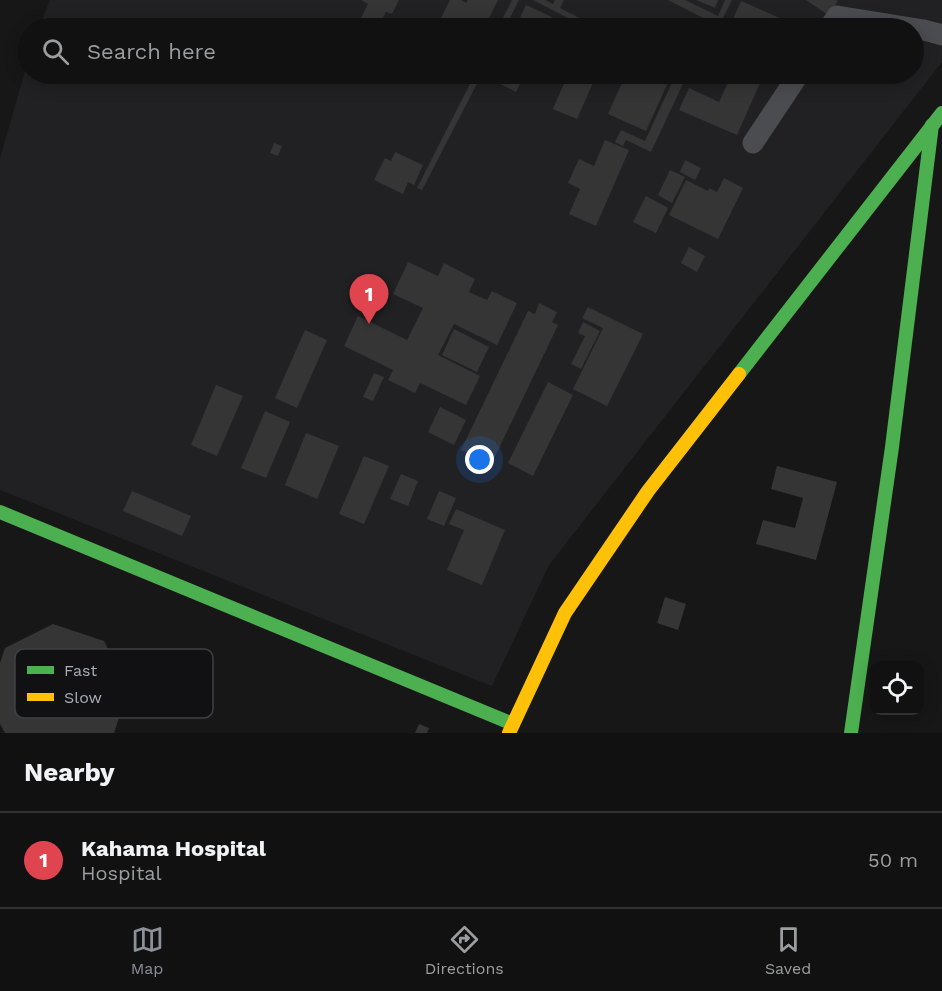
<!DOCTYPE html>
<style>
body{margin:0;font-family:"Work Sans",sans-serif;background:#1a1a1a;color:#f1f3f6}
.controls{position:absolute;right:18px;bottom:18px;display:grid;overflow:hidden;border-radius:12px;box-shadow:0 3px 15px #0003}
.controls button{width:54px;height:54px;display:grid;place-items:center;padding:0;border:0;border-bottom:2px solid #303131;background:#111;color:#f1f3f6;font:30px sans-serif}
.you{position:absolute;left:480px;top:460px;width:21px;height:21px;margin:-15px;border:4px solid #fff;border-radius:50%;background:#1a73e8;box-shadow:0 0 0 9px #1a73e833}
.badge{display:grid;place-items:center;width:39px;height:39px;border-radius:50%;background:#8c9099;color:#fff;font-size:20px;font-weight:700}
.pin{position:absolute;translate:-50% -50px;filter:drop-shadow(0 2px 3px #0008)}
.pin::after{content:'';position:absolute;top:32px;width:21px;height:18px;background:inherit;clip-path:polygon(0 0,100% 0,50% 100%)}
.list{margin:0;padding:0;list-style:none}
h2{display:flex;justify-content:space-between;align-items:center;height:78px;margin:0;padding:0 24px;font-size:26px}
h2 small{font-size:20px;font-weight:400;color:#9c9d9f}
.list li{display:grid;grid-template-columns:39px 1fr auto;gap:18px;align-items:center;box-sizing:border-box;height:96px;padding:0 24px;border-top:2px solid #303131}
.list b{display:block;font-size:22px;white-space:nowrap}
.list p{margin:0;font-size:20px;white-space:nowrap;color:#9c9d9f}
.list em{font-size:20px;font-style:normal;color:#9c9d9f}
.icon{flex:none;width:33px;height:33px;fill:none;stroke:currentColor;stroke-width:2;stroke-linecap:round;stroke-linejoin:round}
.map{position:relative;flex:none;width:942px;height:733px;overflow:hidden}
.search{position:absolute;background:#111;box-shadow:0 3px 15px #0003;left:18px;right:18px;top:18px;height:66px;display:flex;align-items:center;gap:15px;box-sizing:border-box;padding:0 21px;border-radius:33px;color:#9c9d9f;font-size:22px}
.sheet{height:174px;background:#111}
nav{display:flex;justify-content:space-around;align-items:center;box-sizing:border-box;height:84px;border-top:2px solid #303131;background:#111;font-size:16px;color:#9c9d9f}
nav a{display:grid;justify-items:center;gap:3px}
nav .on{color:#8c9099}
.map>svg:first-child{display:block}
.built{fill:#212123}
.building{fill:#353536}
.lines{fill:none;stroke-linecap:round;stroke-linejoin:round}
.street{stroke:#4b4c50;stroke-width:21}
.fast{stroke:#4caf50;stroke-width:14}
.slow{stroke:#ffc107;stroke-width:14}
.key{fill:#111113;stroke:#3e4045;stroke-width:1.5}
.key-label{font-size:16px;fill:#a8adb8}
</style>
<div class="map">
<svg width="942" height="733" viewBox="0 0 942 733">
<rect width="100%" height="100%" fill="#171717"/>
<path class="built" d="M 50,0 L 942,0 L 942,62 L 549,565 L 492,686 L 0,490 L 0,158 L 28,61 L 28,74 L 914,74 L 914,28 L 39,28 Z"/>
<g class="building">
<path d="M 361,0 L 399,0 L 392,14 L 386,12 L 378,28 L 356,28 L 368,4 Z"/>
<path d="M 450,0 L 461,0 L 466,3 L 468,0 L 498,0 L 484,28 L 454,28 L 456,25 L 441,18 Z"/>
<path d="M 512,0 L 519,0 L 505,28 L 498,28 Z"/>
<path d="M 533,0 L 545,0 L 553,4 L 555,0 L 564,0 L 560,8 L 599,28 L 587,28 Z"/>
<path d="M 668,0 L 685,0 L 718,16 L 725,0 L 732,0 L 718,28 L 711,28 L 713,23 Z"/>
<path d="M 696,0 L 718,0 L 715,8 Z"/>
<path d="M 806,0 L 836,0 L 838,1 L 828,15 Z"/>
<path d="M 741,1 L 798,26 L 797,28 L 729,28 Z"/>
<path d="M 526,5 L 552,17 L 546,28 L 515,28 Z"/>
<path d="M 687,23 L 700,28 L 685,28 Z"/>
<path d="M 475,74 L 482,74 L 422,190 L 417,188 Z"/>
<path d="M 493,74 L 525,74 L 516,92 L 491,79 Z"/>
<path d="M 568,74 L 597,74 L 577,119 L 553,109 Z"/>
<path d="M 626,74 L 660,74 L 670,78 L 646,131 L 608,114 Z"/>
<path d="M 671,74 L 687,75 L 651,152 L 626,140 L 623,146 L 615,142 L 621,130 L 645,141 L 675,76 Z"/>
<path d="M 690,74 L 698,74 L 693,84 L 686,80 Z"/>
<path d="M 732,74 L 764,74 L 737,135 L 679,110 L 689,88 L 719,102 Z"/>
<path d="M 605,140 L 629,150 L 596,226 L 569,214 L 580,189 L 568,183 L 579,159 L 594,166 Z"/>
<path d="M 274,143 L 282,146 L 278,156 L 270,153 Z"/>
<path d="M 395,152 L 423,165 L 414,185 L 408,182 L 403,194 L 374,180 L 385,158 L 391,161 Z"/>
<path d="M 685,160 L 701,168 L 695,180 L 680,172 Z"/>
<path d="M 670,170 L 685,177 L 672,203 L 658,195 Z"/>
<path d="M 724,178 L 743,188 L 718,239 L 669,215 L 686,180 L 708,191 L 709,188 L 717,192 Z"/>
<path d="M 646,196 L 668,208 L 656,233 L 633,222 Z"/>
<path d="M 689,247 L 705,256 L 697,272 L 681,263 Z"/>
<path d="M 408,262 L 438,276 L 444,263 L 475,279 L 469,292 L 487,300 L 492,291 L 517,303 L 497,345 L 454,324 L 438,355 L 480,376 L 466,405 L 420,383 L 415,393 L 388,380 L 393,370 L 344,346 L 358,316 L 407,340 L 423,308 L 393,294 Z"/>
<path d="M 539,303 L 557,312 L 552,322 L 558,325 L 491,465 L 461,450 L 528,311 L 535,314 Z"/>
<path d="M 588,307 L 643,334 L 607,406 L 573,389 L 603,328 L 582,318 Z"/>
<path d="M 583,322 L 600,331 L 581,369 L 571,364 L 585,336 L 578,333 Z"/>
<path d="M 454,329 L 489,347 L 477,372 L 442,355 Z"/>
<path d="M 305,330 L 327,340 L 297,408 L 275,398 Z"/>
<path d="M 374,373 L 384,377 L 373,401 L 363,397 Z"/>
<path d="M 548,382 L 573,395 L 533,476 L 508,463 Z"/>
<path d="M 216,385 L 243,396 L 217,456 L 191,445 Z"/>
<path d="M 440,407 L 466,420 L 454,445 L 428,432 Z"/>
<path d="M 265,411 L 290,422 L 266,478 L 241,468 Z"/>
<path d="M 306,433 L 339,446 L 317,499 L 285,485 Z"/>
<path d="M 364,456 L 389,466 L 364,524 L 339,514 Z"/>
<path d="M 777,466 L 837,482 L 816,560 L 756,544 L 763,520 L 795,528 L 803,498 L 771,489 Z"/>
<path d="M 401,474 L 418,481 L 408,506 L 390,499 Z"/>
<path d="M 132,491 L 191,516 L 182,536 L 123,511 Z"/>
<path d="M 439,491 L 456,498 L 444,526 L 427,519 Z"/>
<path d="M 456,509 L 505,530 L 482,585 L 447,570 L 464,530 L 449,524 Z"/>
<path d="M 665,597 L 686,604 L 678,630 L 657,623 Z"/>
<path d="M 53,624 L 104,641 L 128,690 L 114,733 L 5,733 L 0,724 L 0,663 L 5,648 Z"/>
<path d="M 419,724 L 429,728 L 427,733 L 415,733 Z"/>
</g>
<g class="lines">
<g class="street">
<path d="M 829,28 L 837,16 L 924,30 L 942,35"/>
<path d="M 753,143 L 799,74"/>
</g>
<g class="fast">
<path d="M 739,374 L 942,113"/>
<path d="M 0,512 L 513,724"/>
<path d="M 851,733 L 892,447 L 932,125"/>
</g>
<path class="slow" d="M 509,733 L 565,613 L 648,491 L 739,374"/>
</g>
<rect x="15" y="649" width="198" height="69" rx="9" class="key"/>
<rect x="27" y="666" width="27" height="8" fill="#4caf50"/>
<rect x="27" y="693" width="27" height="8" fill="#ffc107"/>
<g class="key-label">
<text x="64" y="676">Fast</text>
<text x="64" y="703">Slow</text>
</g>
</svg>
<div class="controls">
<button><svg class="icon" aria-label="locate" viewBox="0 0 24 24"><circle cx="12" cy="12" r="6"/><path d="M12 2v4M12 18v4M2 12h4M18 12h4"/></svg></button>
</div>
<div class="you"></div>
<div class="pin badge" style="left:369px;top:324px;background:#e0444e">1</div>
<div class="search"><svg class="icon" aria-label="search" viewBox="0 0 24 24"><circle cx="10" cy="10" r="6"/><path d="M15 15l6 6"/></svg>Search here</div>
</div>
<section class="sheet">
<h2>Nearby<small></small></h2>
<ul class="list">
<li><span class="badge" style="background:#e0444e">1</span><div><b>Kahama Hospital</b><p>Hospital</p></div><em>50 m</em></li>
</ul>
</section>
<nav>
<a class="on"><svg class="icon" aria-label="map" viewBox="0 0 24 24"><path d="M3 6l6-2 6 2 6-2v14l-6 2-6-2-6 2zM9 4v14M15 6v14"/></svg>Map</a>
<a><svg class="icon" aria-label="directions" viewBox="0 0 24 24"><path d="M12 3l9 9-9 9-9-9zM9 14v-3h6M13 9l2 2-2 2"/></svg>Directions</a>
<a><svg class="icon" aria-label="saved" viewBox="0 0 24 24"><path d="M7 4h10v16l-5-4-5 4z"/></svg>Saved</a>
</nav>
